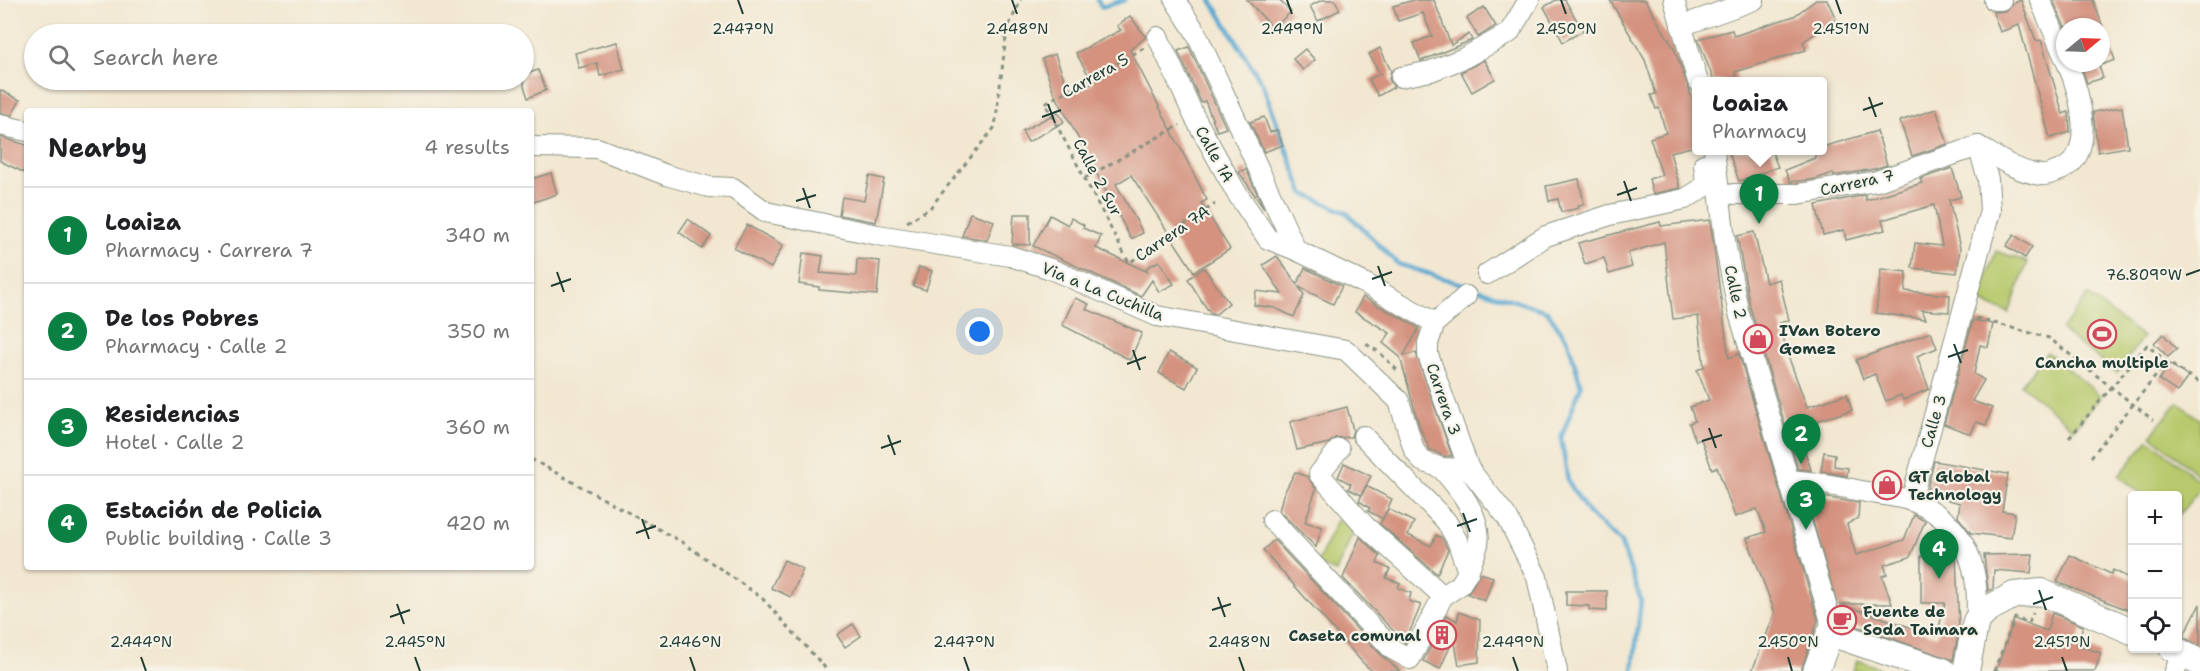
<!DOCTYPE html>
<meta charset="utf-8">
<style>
body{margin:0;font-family:"Shantell Sans",sans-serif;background:#f2f2f2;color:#202124}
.controls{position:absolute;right:18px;bottom:18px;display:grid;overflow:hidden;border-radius:6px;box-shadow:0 2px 4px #0004}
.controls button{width:54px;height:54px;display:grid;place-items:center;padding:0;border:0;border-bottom:2px solid #e0e0e0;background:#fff;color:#202124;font:30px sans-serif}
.compass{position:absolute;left:2056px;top:18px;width:54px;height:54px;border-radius:50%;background:#fff;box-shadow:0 2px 4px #0004;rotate:71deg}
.you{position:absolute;left:980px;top:332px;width:21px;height:21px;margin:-15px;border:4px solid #fff;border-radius:50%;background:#1a73e8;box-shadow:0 0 0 9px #1a73e833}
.badge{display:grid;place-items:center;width:39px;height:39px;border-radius:50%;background:#0b8043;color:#fff;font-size:20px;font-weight:700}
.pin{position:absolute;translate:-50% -50px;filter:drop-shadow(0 2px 3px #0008)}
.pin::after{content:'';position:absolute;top:32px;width:21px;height:18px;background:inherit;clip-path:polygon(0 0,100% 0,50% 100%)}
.popup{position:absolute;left:1692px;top:77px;width:135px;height:78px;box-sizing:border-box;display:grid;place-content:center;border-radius:6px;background:#fff;filter:drop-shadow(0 2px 4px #0005);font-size:20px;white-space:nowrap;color:#757577}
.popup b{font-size:22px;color:#202124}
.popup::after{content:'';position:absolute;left:50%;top:100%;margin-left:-12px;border:12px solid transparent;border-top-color:#fff}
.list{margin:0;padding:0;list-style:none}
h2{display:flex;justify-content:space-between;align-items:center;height:78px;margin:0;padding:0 24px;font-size:26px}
h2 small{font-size:20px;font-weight:400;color:#757577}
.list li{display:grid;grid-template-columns:39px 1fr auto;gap:18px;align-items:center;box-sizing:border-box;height:96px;padding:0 24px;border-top:2px solid #e0e0e0}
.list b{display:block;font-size:22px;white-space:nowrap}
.list p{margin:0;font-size:20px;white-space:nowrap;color:#757577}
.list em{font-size:20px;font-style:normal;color:#757577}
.icon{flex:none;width:33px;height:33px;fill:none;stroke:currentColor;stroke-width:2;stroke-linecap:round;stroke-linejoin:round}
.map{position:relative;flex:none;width:2200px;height:671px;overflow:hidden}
.search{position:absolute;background:#fff;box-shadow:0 2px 4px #0004;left:24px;top:24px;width:510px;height:66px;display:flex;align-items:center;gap:15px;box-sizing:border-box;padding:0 21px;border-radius:33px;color:#757577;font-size:22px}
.panel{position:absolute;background:#fff;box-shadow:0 2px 4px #0004;left:24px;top:108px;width:510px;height:462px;border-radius:6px}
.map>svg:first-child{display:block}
.green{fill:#b7c96c;stroke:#6b8350;stroke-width:1.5}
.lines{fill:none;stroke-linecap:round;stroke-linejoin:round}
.stream{stroke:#56a8d1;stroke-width:4.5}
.building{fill:#d4927f}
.minor-casing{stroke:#889282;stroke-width:22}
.major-casing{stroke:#889282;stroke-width:28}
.path{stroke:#889282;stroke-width:3;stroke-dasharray:4.5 4.5;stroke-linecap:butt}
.minor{stroke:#fff;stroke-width:20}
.major{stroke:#fff;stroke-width:26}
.ticks{fill:none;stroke:#1f3d34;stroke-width:2}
.labels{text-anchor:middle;stroke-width:4.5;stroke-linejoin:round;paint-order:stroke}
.street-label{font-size:16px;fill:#1f3d34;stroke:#f7f3e8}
.poi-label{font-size:16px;font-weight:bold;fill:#1f3d34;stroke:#f7f3e8;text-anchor:start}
.ticks-label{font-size:15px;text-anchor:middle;fill:#1f3d34;stroke:#f7f3e8;stroke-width:4.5;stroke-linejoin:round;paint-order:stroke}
</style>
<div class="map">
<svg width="2200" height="671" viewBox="0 0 2200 671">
<rect width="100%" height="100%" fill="#f7f3e8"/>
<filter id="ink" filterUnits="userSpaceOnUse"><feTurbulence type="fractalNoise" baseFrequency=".0167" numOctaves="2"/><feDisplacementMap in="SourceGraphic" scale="12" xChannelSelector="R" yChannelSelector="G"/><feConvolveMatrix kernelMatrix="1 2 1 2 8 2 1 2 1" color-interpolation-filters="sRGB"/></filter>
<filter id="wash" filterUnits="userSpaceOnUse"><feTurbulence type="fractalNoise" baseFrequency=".008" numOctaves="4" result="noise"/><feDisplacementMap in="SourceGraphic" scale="24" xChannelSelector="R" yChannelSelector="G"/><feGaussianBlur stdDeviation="1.35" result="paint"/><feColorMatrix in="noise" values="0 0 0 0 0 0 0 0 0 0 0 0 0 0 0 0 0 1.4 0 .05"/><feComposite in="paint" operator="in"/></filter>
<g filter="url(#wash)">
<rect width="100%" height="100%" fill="#f2e7d0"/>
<g class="green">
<path d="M 1996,251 L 2028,262 L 2009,313 L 1978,301 Z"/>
<path d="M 2088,295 L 2143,337 L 2117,373 L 2061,330 Z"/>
<path d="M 2047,352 L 2101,396 L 2074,429 L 2021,385 Z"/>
<path d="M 2178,402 L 2200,420 L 2200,477 L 2151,435 Z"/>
<path d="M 2149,439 L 2200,482 L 2200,489 L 2178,516 L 2178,496 L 2143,495 L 2119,476 Z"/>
<path d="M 1337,520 L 1355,528 L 1336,572 L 1317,564 Z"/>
<path d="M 1857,660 L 1878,667 L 1877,671 L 1853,671 Z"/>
</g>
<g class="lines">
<g class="stream">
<path d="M 1097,0 L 1102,7 L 1125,0"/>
<path d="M 1211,0 L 1262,83 L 1303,193 L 1347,213 L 1398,264 L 1547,311 L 1568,341 L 1581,386 L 1561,438 L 1568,481 L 1588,513 L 1621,543 L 1641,600 L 1633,671"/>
</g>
</g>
<g id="blocks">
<g class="building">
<path d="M 1247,0 L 1279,0 L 1291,12 L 1273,28 Z"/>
<path d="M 1322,0 L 1335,0 L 1340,10 L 1318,21 L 1310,6 Z"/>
<path d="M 1414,0 L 1434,0 L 1451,45 L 1469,34 L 1472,40 L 1421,61 L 1414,43 L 1432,36 L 1423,13 L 1398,21 L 1393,6 Z"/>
<path d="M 1556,0 L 1565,0 L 1583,31 L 1563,42 L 1544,7 Z"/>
<path d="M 1610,0 L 1645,0 L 1674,48 L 1696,109 L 1696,146 L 1670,152 L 1680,188 L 1653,194 L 1649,179 L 1662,175 L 1650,138 L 1666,133 L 1659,108 L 1656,109 L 1651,95 L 1656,94 L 1645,60 Z"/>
<path d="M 1816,0 L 1827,0 L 1836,19 L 1803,42 L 1806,50 L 1735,72 L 1738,81 L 1714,81 L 1698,39 L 1732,30 L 1734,36 L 1794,16 Z"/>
<path d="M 2021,0 L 2036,41 L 2041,40 L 2063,114 L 2068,112 L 2069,114 L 2070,132 L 2050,138 L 2019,25 L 2000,32 L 1993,12 L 2006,11 L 2012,4 Z"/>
<path d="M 2053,0 L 2093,0 L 2115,60 L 2101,65 L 2102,27 L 2065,27 Z"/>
<path d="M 1484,7 L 1496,26 L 1478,37 L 1467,18 Z"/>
<path d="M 1130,16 L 1146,37 L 1130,50 L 1207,200 L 1201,203 L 1230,249 L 1194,272 L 1131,175 L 1116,184 L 1143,233 L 1131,239 L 1053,90 L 1042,59 L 1055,54 L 1070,95 L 1093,83 L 1076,53 L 1121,30 L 1117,26 Z"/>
<path d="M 617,42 L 624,69 L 600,76 L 597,63 L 579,68 L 575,53 Z"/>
<path d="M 1189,47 L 1226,128 L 1217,131 L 1205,101 L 1201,102 L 1178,51 Z"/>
<path d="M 1380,48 L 1391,71 L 1389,79 L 1394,87 L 1378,96 L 1369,79 L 1380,74 L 1369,54 Z"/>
<path d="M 1305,49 L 1315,60 L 1303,70 L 1293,59 Z"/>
<path d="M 1484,60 L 1495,79 L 1472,92 L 1461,72 Z"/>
<path d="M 2080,63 L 2098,63 L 2103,78 L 2087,83 Z"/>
<path d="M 538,70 L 546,90 L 528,98 L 524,86 L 524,75 Z"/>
<path d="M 0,90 L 20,100 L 12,115 L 0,113 Z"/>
<path d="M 2122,107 L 2128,147 L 2098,152 L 2093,112 Z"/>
<path d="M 1936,109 L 1948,144 L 1912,156 L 1900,121 Z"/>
<path d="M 1058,112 L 1064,122 L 1028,142 L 1022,131 Z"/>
<path d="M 1264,117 L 1270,132 L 1277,130 L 1283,145 L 1264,152 L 1250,122 Z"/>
<path d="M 1877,131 L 1887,165 L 1874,169 L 1834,176 L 1833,173 L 1816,179 L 1790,182 L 1785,170 L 1815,158 L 1815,150 L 1822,150 L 1822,147 Z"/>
<path d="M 0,137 L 27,145 L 27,174 L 0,161 Z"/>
<path d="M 1728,150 L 1771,150 L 1778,167 L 1739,181 Z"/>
<path d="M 1952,168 L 1961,197 L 1949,200 L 1960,248 L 1957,273 L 1912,268 L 1915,243 L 1942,246 L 1934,205 L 1882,220 L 1885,230 L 1846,240 L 1844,230 L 1823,235 L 1816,205 L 1865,195 L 1866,200 L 1922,183 L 1920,179 Z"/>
<path d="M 1246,169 L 1264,209 L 1239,172 Z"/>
<path d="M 551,173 L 557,194 L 531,203 L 531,179 Z"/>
<path d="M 869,176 L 884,179 L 876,222 L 839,215 L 842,197 L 864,201 Z"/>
<path d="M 1579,179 L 1584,204 L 1578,205 L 1579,208 L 1561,212 L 1558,199 L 1549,201 L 1546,186 Z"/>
<path d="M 970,213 L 994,221 L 987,240 L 962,236 Z"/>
<path d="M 1014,214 L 1030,214 L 1030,245 L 1012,244 Z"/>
<path d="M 1050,215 L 1068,225 L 1071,218 L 1084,225 L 1083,228 L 1101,236 L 1096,248 L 1148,272 L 1146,268 L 1159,261 L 1174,284 L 1159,292 L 1152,280 L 1141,296 L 1033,246 Z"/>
<path d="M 688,219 L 711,236 L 702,249 L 679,232 Z"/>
<path d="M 1710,220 L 1729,358 L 1739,354 L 1818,620 L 1801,671 L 1752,671 L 1775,613 L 1747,538 L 1766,532 L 1757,509 L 1735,517 L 1717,467 L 1712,469 L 1701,439 L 1696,441 L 1689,423 L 1695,421 L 1690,407 L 1709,400 L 1697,370 L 1704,367 L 1698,316 L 1673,319 L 1664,242 L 1628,253 L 1632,267 L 1609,274 L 1604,258 L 1585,264 L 1578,243 L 1660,222 L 1661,226 Z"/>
<path d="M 747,225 L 783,245 L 771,268 L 734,248 Z"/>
<path d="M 1754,232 L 1766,283 L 1779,279 L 1789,320 L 1780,323 L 1787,353 L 1807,407 L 1847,394 L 1852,410 L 1797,427 L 1811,470 L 1798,469 L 1750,307 L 1737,236 Z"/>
<path d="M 2014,235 L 2032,247 L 2025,258 L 2006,246 Z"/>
<path d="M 803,253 L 823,256 L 820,273 L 856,276 L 857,259 L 880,261 L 877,295 L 819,290 L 819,287 L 799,284 Z"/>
<path d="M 1277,256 L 1297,284 L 1305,268 L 1342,286 L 1333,304 L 1299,287 L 1304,295 L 1294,317 L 1275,308 L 1254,305 L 1256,291 L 1282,294 L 1263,265 Z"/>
<path d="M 919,267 L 932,271 L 926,290 L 913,286 Z"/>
<path d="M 1204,268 L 1229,303 L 1216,314 L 1211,314 L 1203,303 L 1188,279 Z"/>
<path d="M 1881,269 L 1907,272 L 1905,291 L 1950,295 L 1949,312 L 1922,310 L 1926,319 L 1876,313 Z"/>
<path d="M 1363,297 L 1419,328 L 1404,355 L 1416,353 L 1452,456 L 1443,456 L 1429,449 L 1419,425 L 1400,357 L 1383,343 L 1390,333 L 1355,312 Z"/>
<path d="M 1075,298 L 1089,304 L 1086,309 L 1142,333 L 1130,360 L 1062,325 Z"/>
<path d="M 1973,320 L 1993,324 L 1988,347 L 1980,345 L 1974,374 L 1984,380 L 1972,401 L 1992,408 L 1986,425 L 1976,422 L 1971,434 L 1944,424 Z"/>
<path d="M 1931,332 L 1937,348 L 1917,356 L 1929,389 L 1903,400 L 1901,395 L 1886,401 L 1875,374 L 1863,379 L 1856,360 Z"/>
<path d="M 2163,334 L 2177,349 L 2168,357 L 2154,343 Z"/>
<path d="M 1169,352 L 1197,367 L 1186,388 L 1159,373 Z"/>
<path d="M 2170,364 L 2188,377 L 2177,392 L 2159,380 Z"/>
<path d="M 1347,407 L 1353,430 L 1351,437 L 1335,438 L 1329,443 L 1297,450 L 1290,422 Z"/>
<path d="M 1824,452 L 1835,454 L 1834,466 L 1848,468 L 1847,476 L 1821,471 Z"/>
<path d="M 1934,461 L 2008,474 L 2002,511 L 2015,513 L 2011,538 L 1971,533 L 1958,517 L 1960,503 L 1926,494 Z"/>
<path d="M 1344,463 L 1371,476 L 1361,495 L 1348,489 L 1351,484 L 1338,477 Z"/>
<path d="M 1295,472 L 1308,477 L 1316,489 L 1305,522 L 1322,527 L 1316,547 L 1279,511 L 1283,495 Z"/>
<path d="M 1366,486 L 1392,499 L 1383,519 L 1368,511 L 1370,508 L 1359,501 Z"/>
<path d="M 1805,494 L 1859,503 L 1858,518 L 1847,524 L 1856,555 L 1904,540 L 1914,515 L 1925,521 L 1910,557 L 1884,565 L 1887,574 L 1882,576 L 1892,604 L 1840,604 L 1937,636 L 1945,603 L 1921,603 L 1921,556 L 1956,555 L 1959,630 L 1953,660 L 1842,621 Z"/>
<path d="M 1388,509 L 1414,522 L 1408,535 L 1431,546 L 1436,535 L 1442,538 L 1448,550 L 1437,574 L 1380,524 Z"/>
<path d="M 1360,537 L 1380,556 L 1377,563 L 1390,569 L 1386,578 L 1400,583 L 1398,588 L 1411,593 L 1409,601 L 1421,605 L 1405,643 L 1343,578 Z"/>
<path d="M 1274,540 L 1383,657 L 1400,671 L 1372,671 L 1363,663 L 1263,550 Z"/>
<path d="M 2033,554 L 2031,573 L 1994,570 L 1993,589 L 1988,591 L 1984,555 Z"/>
<path d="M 2070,555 L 2111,574 L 2113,570 L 2133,580 L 2133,612 L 2057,582 Z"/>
<path d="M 784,560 L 803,569 L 791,597 L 771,588 Z"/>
<path d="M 1480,573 L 1493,577 L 1485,601 L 1468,594 Z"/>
<path d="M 1566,591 L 1607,591 L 1607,611 L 1589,610 L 1589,606 L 1566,605 Z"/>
<path d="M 2200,604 L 2200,646 L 2183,637 Z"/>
<path d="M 1459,612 L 1480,620 L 1479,662 L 1459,665 L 1454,638 L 1440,669 L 1423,661 L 1447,615 L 1457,621 Z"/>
<path d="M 2052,613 L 2083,626 L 2077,645 L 2101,653 L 2095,671 L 1996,671 L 2014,619 L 2047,631 Z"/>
<path d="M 853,624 L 861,636 L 845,647 L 837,635 Z"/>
</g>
</g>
</g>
<g filter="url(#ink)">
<use href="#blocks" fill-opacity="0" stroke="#889282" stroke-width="1.5"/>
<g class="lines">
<g class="minor-casing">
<g id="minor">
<path d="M 1175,0 L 1195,31 L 1296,250 L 1366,284 L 1435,323 L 1428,343 L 1428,355 L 1469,469 L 1507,517 L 1537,577 L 1557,671"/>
<path d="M 1674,0 L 1698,82"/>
<path d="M 1994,0 L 2001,0"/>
<path d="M 2040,0 L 2065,58"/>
<path d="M 1681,26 L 1754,0"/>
<path d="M 1158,37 L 1194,116 L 1236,192 L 1268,239 L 1296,250"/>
<path d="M 1401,77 L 1431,71 L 1464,58 L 1509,33 L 1529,0"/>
<path d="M 0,125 L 27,131"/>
<path d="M 1978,146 C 1998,158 2017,172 2041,175 C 2046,176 2053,173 2058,171 C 2099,158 2079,90 2067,63"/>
<path d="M 531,147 L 597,148 L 666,175 L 709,187 L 733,188 L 766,212 L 878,235 L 1010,256 L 1051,269 L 1157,316 L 1346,350 L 1399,401 L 1414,450 L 1422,461 L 1441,468 L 1469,469"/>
<path d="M 1714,150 L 1726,248 L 1738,310 L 1830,618 L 1830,633"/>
<path d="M 1733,194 L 1798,194 L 1877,181 L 1978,146"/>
<path d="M 1487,274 L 1546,236 L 1610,215 L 1685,199 L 1706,186 L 1704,164"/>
<path d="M 1435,323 L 1466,296"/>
<path d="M 1339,449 L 1319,474 L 1365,526 L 1443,596"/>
<path d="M 1441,468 C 1457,486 1483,517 1478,544 C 1476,553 1471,563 1468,572"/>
<path d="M 1788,480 C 1816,482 1844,487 1871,493 C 1884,495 1899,497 1912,501 C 1966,522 1981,568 1976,621"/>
<path d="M 1911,501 L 1990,211 L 1988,179 L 1978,146"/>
<path d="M 1272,520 L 1392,649 L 1410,659 L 1443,596 L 1460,585 L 1468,572 L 1457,540 L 1446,521 L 1363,436"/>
<path d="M 2175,671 L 2182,653"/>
</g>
</g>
<g class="major-casing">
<g id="major">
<path d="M 2172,648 L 2200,663"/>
<path d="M 1816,671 L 1830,633 L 1943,671"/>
<path d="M 1966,671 L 1976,621 L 1990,608 L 2014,595 L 2041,592 L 2132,631"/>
</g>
</g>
<g class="path">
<path d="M 1144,48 L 1045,103 L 1129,263 L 1215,204"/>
<path d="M 1085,178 L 1180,125"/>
<path d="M 907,222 L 930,208 L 995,127 L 1007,29 L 1021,0"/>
<path d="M 1976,318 L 2049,338 L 2153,420"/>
<path d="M 1366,344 L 1379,352 L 1398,371"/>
<path d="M 2069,438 L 2147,345 L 2167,362 L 2200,383"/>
<path d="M 2091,457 L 2167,362"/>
<path d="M 531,459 L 682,542 L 762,598 L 828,671"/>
<path d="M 1994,671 L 2015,618 L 2029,623 L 2033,613"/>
</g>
<use href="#minor" class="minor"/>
<use href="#major" class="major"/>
</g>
</g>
<path class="ticks" d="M 738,0 L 743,14M 1012,0 L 1017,14M 1287,0 L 1292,14M 1561,0 L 1566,14M 1836,0 L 1841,14M 1869,97 L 1876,117M 1048,104 L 1055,123M 1863,110 L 1883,103M 1042,117 L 1061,110M 1624,181 L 1631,201M 803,188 L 810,208M 1617,195 L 1637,188M 796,201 L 816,195M 1378,266 L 1385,286M 557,272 L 564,292M 2186,275 L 2200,270M 1372,279 L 1392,272M 551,286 L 571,279M 1954,344 L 1961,363M 1133,350 L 1140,370M 1948,357 L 1968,350M 1127,364 L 1146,357M 1709,428 L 1716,448M 888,435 L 895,455M 1702,441 L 1722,435M 881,448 L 901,441M 1463,513 L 1470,532M 642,519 L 649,539M 1457,526 L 1477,519M 636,533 L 656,526M 2039,590 L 2046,610M 1218,597 L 1225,617M 397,604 L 404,624M 2033,604 L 2053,597M 1212,610 L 1231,604M 390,617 L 410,610M 141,657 L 146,671M 415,657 L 420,671M 690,657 L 695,671M 964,657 L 969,671M 1239,657 L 1244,671M 1513,657 L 1518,671M 1788,657 L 1792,671M 2062,657 L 2067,671"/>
<defs>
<g id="stadium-ring" transform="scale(1.5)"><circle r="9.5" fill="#f7f3e8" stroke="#d1495b" stroke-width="1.5"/><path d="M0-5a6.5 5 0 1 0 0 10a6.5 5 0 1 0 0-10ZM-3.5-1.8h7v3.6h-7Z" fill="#d1495b"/></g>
<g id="shop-ring" transform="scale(1.5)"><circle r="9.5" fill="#f7f3e8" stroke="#d1495b" stroke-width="1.5"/><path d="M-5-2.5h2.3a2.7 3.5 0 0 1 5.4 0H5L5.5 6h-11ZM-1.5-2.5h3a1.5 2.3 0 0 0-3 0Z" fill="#d1495b"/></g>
<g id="cafe-ring" transform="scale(1.5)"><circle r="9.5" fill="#f7f3e8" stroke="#d1495b" stroke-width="1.5"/><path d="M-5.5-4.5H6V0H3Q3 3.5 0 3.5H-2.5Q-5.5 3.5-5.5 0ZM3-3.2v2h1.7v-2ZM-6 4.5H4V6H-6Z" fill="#d1495b"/></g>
<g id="building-ring" transform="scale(1.5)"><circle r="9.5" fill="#f7f3e8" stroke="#d1495b" stroke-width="1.5"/><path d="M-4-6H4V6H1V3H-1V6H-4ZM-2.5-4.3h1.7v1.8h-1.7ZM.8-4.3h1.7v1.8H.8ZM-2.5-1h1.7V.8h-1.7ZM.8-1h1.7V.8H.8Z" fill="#d1495b"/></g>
</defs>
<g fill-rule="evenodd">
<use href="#stadium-ring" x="2102" y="334"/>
<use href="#shop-ring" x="1758" y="339"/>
<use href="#shop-ring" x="1887" y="485"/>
<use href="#cafe-ring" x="1842" y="620"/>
<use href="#building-ring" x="1442" y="635"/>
</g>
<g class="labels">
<g class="street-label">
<text transform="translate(1095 75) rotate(-29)" y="6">Carrera 5</text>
<text transform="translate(1215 154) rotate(61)" y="6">Calle 1A</text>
<text transform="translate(1098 177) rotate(62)" y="6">Calle 2 Sur</text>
<text transform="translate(1857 182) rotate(-12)" y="6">Carrera 7</text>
<text transform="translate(1172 233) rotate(-34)" y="6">Carrera 7A</text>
<text transform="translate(1103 291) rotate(22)" y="6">Via a La Cuchilla</text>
<text transform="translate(1736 292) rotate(78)" y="6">Calle 2</text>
<text transform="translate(1444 399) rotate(71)" y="6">Carrera 3</text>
<text transform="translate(1933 421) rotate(-74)" y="6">Calle 3</text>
</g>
<g class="poi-label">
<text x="1779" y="336">IVan Botero<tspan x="1779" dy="18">Gomez</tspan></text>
<text x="2102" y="368" text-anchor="middle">Cancha multiple</text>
<text x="1908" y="482">GT Global<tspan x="1908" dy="18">Technology</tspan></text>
<text x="1863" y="617">Fuente de<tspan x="1863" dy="18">Soda Taimara</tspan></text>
<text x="1421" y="641" text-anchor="end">Caseta comunal</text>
</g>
</g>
<g class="ticks-label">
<text x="743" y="34">2.447°N</text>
<text x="1292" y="34">2.449°N</text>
<text x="1566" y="34">2.450°N</text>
<text x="1841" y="34">2.451°N</text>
<text x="1017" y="34">2.448°N</text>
<text x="2144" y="280">76.809°W</text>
<text x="141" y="647">2.444°N</text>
<text x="415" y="647">2.445°N</text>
<text x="690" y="647">2.446°N</text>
<text x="964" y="647">2.447°N</text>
<text x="1239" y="647">2.448°N</text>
<text x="1513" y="647">2.449°N</text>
<text x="1788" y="647">2.450°N</text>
<text x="2062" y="647">2.451°N</text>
</g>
</svg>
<div class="controls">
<button>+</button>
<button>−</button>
<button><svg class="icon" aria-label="locate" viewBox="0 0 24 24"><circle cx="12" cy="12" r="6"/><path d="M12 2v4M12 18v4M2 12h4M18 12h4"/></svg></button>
</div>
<svg class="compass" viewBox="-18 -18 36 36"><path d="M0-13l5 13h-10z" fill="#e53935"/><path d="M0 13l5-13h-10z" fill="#757577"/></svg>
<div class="you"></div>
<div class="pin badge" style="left:1759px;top:224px">1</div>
<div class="popup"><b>Loaiza</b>Pharmacy</div>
<div class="pin badge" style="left:1801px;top:464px">2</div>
<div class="pin badge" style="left:1806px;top:530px">3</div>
<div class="pin badge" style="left:1939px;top:579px">4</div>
<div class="search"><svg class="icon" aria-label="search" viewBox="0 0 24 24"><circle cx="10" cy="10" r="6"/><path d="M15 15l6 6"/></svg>Search here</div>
<section class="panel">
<h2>Nearby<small>4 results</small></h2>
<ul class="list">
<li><span class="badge">1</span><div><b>Loaiza</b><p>Pharmacy · Carrera 7</p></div><em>340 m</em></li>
<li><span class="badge">2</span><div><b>De los Pobres</b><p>Pharmacy · Calle 2</p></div><em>350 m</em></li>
<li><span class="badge">3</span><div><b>Residencias</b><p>Hotel · Calle 2</p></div><em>360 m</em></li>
<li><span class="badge">4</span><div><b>Estación de Policia</b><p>Public building · Calle 3</p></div><em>420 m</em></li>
</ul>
</section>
</div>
